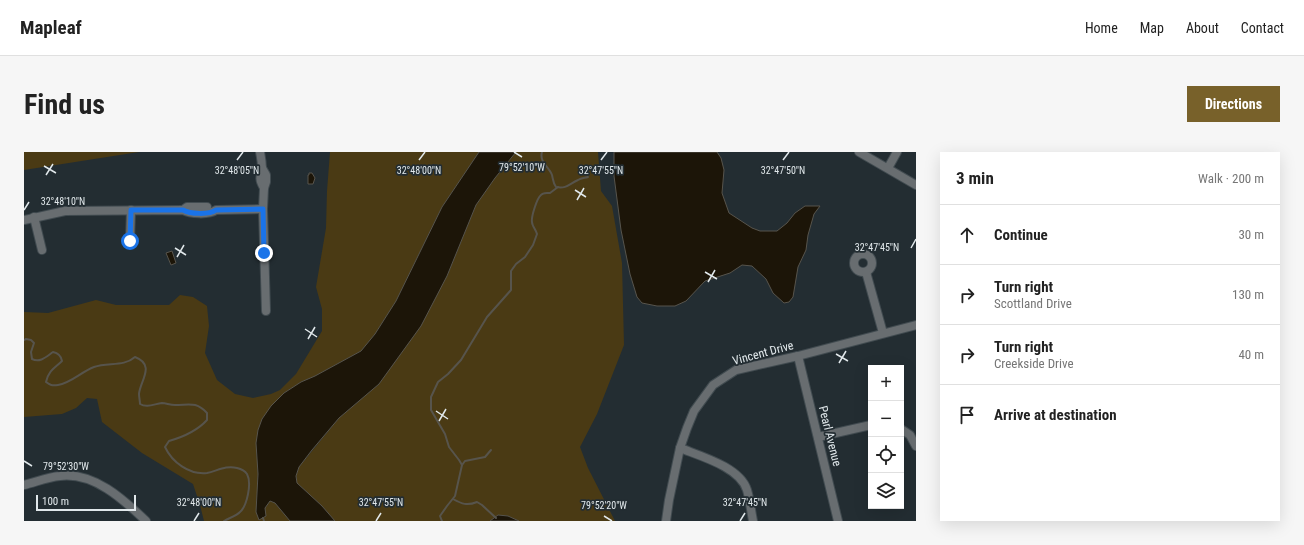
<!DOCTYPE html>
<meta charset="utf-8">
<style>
body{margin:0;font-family:"Roboto Condensed",sans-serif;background:#f6f6f6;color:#222}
.controls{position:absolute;right:12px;bottom:12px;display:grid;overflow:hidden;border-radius:0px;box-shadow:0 4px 16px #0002}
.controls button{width:36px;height:36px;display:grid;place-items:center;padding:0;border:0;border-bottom:1px solid #e0e0e0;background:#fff;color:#222;font:20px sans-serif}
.scale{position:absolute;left:12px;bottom:10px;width:100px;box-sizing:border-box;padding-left:4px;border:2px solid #e1e8eb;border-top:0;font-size:11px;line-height:14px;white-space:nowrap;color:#e1e8eb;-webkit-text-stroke:3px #232d32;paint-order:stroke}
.stop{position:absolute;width:12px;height:12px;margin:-9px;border:3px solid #1a73e8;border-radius:50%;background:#fff}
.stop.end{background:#1a73e8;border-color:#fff;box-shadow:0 1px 4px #0008}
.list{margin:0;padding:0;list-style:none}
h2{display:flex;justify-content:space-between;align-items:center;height:52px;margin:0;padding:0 16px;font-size:17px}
h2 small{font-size:13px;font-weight:400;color:#767676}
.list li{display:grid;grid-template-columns:26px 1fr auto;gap:12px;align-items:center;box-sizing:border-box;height:60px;padding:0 16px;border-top:1px solid #e0e0e0}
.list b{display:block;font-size:15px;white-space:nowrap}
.list p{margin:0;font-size:13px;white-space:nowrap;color:#767676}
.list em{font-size:13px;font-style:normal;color:#767676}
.icon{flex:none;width:22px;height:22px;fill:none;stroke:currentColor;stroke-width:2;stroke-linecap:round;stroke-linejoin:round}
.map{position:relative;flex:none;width:892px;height:369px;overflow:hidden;border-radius:0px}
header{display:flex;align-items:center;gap:24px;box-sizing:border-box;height:56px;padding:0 20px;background:#fff;border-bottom:1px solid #e0e0e0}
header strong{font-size:19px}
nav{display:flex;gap:22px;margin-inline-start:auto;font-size:14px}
.intro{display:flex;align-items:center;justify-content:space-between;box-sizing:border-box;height:96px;padding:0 24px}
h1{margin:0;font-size:28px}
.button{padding:10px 18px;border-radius:0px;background:#78612a;color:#fff;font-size:14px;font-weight:700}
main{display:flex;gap:24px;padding:0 24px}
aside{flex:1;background:#fff;border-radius:0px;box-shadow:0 4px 16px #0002}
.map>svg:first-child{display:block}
.green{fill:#4a3a14}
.water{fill:#1c1508;stroke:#57544c}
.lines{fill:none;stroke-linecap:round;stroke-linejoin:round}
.stream{stroke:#57544c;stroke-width:2}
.minor-casing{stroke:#414b50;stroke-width:10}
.minor{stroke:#686d70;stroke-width:8}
.route{stroke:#1a73e8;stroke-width:5}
.ticks{fill:none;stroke:#e1e8eb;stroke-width:1.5}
.labels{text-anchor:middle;stroke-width:3.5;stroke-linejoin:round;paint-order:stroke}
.street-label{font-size:12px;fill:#e1e8eb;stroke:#232d32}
.ticks-label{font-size:10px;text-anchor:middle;fill:#e1e8eb;stroke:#232d32;stroke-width:3.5;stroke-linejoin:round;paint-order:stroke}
</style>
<header>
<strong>Mapleaf</strong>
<nav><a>Home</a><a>Map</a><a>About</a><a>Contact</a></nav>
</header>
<div class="intro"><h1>Find us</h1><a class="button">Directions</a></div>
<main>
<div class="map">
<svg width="892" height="369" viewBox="0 0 892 369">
<rect width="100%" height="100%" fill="#232d32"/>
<g class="green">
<path d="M 0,0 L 115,0 L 0,18 Z"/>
<path d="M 306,0 L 455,0 L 418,55 L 372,149 L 351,182 L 337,199 L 291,224 L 277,230 L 260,241 L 247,254 L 232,291 L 234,322 L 232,360 L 241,356 L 246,349 L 251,351 L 266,369 L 180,369 L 176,353 L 169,332 L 118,301 L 78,270 L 73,247 L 63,246 L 52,256 L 38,262 L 0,265 L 0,160 L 24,161 L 72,148 L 92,153 L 145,153 L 156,143 L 169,145 L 183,154 L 185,174 L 181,201 L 193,228 L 211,242 L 229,246 L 247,242 L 256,238 L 272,222 L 298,179 L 298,157 L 292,135 L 302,76 L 303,39 Z"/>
<path d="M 492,0 L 574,0 L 577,39 L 588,54 L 598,111 L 600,193 L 573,262 L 556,295 L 564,316 L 591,369 L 495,369 L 484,364 L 474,363 L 466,369 L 311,369 L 298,354 L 273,331 L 272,324 L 275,315 L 315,266 L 355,232 L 423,124 L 452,53 L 471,26 Z"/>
</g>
<g class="water">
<path d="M 455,0 L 492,0 L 471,26 L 452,53 L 423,124 L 397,174 L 355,232 L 315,266 L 288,298 L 275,315 L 272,324 L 273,331 L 298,354 L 311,369 L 266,369 L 251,351 L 246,349 L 241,356 L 242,364 L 235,368 L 232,360 L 234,322 L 232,291 L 234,278 L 238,267 L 247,254 L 260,241 L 277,230 L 291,224 L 337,199 L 351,182 L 372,149 L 418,55 Z"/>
<path d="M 590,0 L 693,0 L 697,6 L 700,18 L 698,41 L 705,61 L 728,76 L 736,79 L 753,79 L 763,71 L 771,61 L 781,54 L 796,54 L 790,62 L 784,83 L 782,98 L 774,115 L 769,145 L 765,150 L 760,151 L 749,141 L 742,127 L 728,114 L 718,113 L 706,121 L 681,129 L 662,149 L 651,154 L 633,154 L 618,151 L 613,145 L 606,122 L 597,78 L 590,24 Z"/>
<path d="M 285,21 L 288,21 L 291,26 L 289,32 L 284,32 L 284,23 L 285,23 Z"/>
<path d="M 148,99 L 152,111 L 147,113 L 142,101 Z"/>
<path d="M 474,363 L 484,364 L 495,369 L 466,369 Z"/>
</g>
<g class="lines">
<g class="stream">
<path d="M 518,0 C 515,10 525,15 528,23 C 529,27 529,31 532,35 C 543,37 545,32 554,28 C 557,26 561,26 564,25"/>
<path d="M 0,188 L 2,187 L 7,188 L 10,191 L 7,200 L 8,207 C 16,211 22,205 29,200 C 34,201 37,203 38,209 C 31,216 24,219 22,230 C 26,233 28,234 34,233 C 47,231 57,220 70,215 C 84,210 100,215 111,205 C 132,213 116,229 115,242 C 115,245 116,249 116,252 C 123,256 130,252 138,251 C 142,251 146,253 151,253 C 165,253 172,249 183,261 L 183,268 C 173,279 159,285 145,289 L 141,295 C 148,310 165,323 183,321 C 193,319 202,313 213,316 C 217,317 221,319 223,322 C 228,331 223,354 216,360 C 212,364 205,366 200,369"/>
<path d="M 438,313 L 441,309 L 461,305 L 467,298"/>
<path d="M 429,347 C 438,352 443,354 453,350 L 458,353 L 472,366"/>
<path d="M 239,366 L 240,369"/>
<path d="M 418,369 L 416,364 L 423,354 L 431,344 L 438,313 L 435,308 L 425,295 L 421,282 L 407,258 L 407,245 L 414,230 L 424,222 L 437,208 L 463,165 L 487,138 L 487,119 L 492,112 L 501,105 L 509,93 L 513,82 C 512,78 508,74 508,70 C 507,65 513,46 517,43 C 519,40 523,41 526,41 L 534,35"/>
</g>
<g class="minor-casing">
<g id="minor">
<path d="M 236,0 C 237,5 238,12 238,17 C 236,25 235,28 240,36"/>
<path d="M 835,0 L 892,33"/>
<path d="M 238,16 L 242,23 L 242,30 L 240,36 L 239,57 L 242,159"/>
<path d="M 864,16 L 873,0"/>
<path d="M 159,58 L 163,55 L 183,55"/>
<path d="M 10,65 L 18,98"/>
<path d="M 0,68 L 41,59 L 159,58 C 166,62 185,63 192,58 L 239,57"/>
<path d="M 106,89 L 107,58"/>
<circle cx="839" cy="111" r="9"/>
<path d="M 842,120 L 859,181"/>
<path d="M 774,204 L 814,369"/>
<path d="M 877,277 L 886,283 L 892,294"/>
<path d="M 794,285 L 847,273"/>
<path d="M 656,296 C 676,304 716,315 723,338 C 726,348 727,359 729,369"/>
<path d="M 0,333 C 12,330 24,325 36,324 C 70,320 99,347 122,369"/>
<path d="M 642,369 L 645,348 L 656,296 L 663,276 L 670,259 L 689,233 L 712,218 L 774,204 L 892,173"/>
</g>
</g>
<use href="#minor" class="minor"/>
</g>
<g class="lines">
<path class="route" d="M 106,89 L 107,58 L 159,58 C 166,62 185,63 192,58 L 239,57 L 240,101"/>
</g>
<path class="ticks" d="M 490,0 L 498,5M 213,8 L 219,0M 395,8 L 401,0M 577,8 L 583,0M 759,8 L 765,0M 20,14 L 32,21M 22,23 L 29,12M 551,38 L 562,45M 553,48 L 560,36M 0,58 L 5,50M 151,96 L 162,103M 887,96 L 892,87M 153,105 L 160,93M 681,120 L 693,127M 684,130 L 691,118M 281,177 L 293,185M 284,187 L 291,175M 812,202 L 824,209M 815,211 L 822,199M 412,259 L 424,267M 415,269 L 422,257M 0,309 L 8,314M 580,364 L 588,369M 170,369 L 175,361M 352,369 L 357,361M 716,369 L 721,361"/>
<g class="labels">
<g class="street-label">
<text transform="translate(739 201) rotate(-15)" y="4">Vincent Drive</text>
<text transform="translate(806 284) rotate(76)" y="4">Pearl Avenue</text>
</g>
</g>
<g class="ticks-label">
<text x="498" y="19">79°52'10"W</text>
<text x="213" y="22">32°48'05"N</text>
<text x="395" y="22">32°48'00"N</text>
<text x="577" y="22">32°47'55"N</text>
<text x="759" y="22">32°47'50"N</text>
<text x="39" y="53">32°48'10"N</text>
<text x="853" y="99">32°47'45"N</text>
<text x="42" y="318">79°52'30"W</text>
<text x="175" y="354">32°48'00"N</text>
<text x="357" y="354">32°47'55"N</text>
<text x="721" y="354">32°47'45"N</text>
<text x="580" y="357">79°52'20"W</text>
</g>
</svg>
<div class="controls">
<button>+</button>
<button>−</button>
<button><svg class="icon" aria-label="locate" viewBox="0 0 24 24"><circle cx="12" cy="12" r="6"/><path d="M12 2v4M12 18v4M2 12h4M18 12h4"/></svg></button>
<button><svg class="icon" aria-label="layers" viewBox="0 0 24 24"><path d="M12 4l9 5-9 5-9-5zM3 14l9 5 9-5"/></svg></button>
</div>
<div class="scale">100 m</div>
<div class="stop" style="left:106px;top:89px"></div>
<div class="stop end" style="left:240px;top:101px"></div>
</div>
<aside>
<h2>3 min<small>Walk · 200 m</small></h2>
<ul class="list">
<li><svg class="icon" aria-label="ahead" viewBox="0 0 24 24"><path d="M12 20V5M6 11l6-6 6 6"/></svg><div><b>Continue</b></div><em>30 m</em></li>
<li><svg class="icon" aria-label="right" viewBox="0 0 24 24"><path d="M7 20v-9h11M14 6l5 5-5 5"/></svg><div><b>Turn right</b><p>Scottland Drive</p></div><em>130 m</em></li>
<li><svg class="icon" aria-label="right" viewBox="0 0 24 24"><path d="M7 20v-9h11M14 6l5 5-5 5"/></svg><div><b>Turn right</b><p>Creekside Drive</p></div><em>40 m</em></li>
<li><svg class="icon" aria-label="arrive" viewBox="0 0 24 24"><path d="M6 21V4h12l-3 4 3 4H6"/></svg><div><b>Arrive at destination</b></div></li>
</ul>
</aside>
</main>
